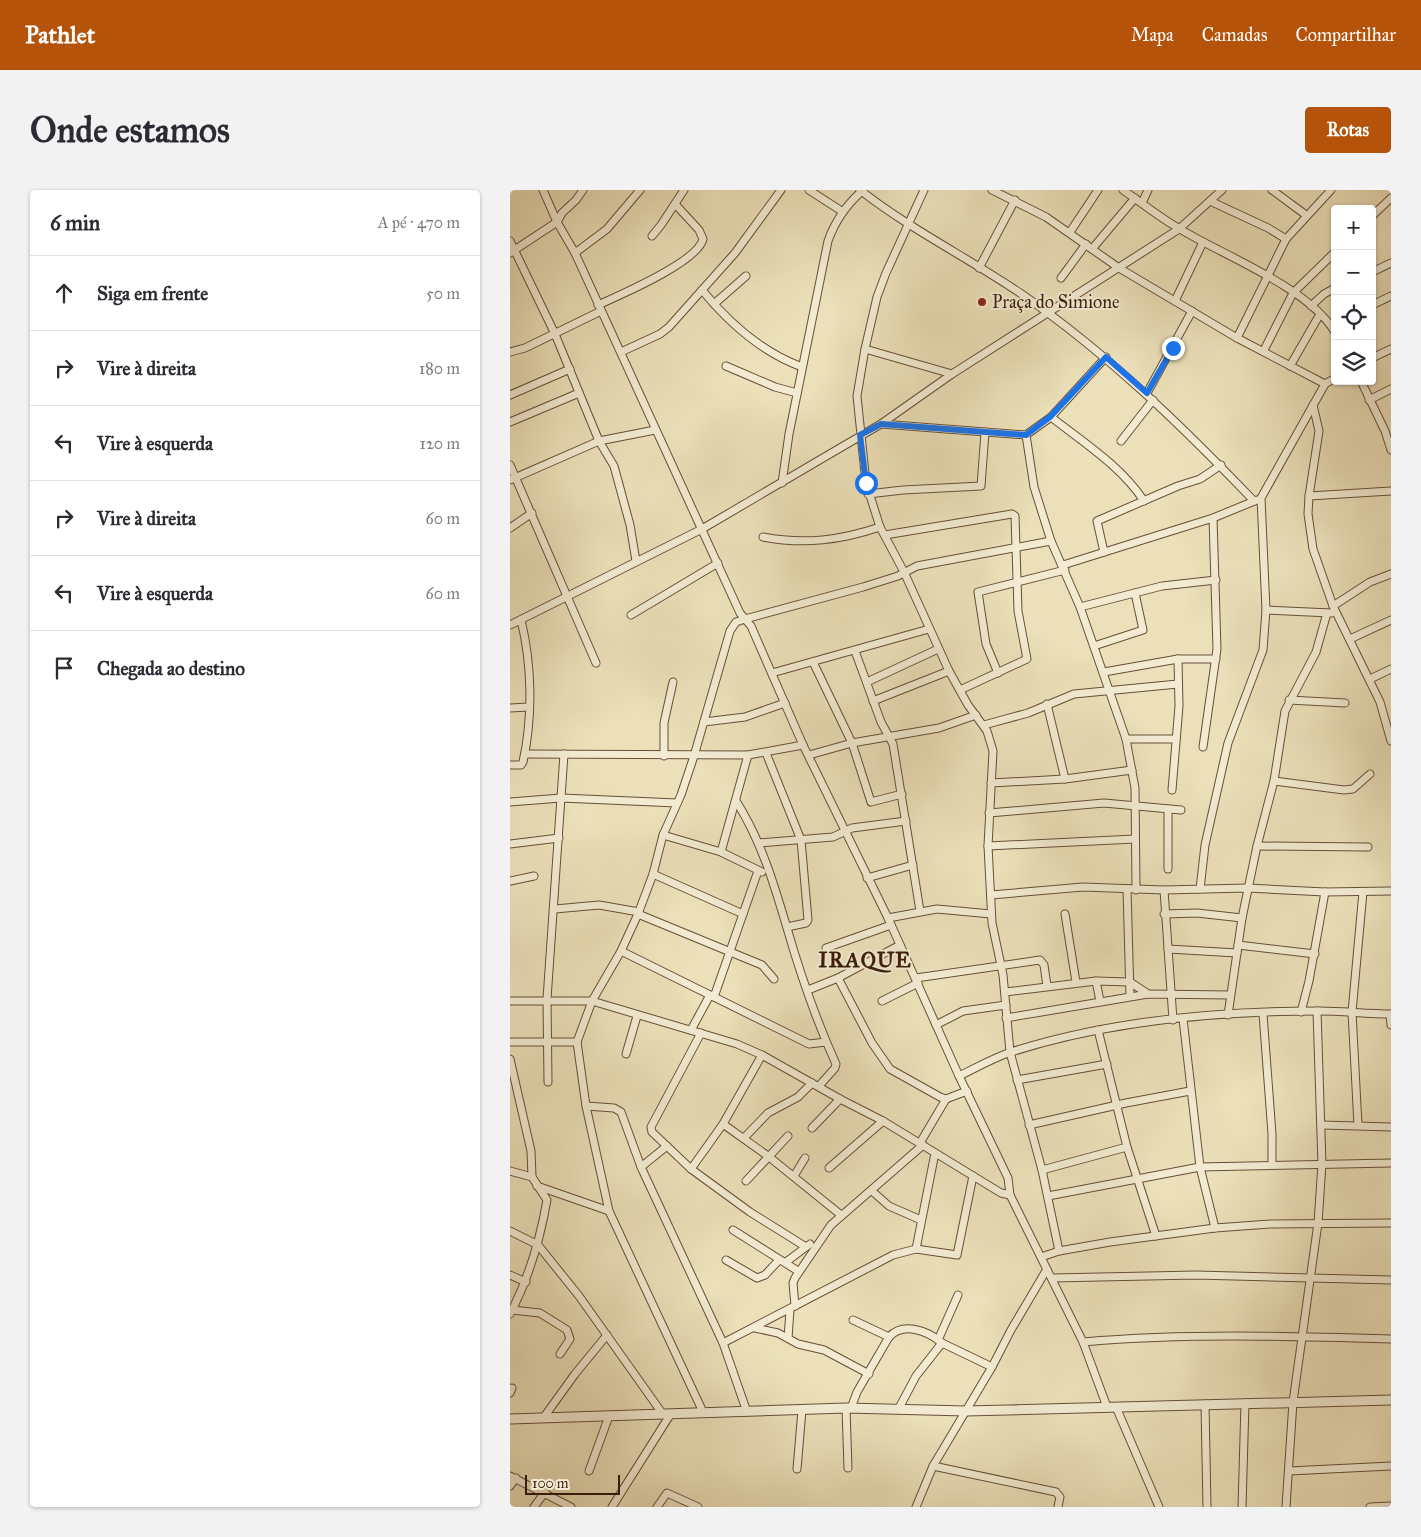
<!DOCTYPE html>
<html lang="pt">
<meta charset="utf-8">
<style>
body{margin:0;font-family:"IM FELL Great Primer",serif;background:#f2f2f3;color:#2b2b33}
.controls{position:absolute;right:15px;top:15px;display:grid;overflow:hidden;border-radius:5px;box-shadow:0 1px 4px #0004}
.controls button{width:45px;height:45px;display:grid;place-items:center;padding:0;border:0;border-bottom:1px solid #e1e1e2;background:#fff;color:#2b2b33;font:25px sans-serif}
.scale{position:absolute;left:15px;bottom:12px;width:95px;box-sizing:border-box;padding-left:5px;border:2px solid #3c1d0c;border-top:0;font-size:14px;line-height:18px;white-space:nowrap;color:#3c1d0c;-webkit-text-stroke:4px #f2ebd2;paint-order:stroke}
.stop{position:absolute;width:15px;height:15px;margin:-11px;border:4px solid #1a73e8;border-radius:50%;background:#fff}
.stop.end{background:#1a73e8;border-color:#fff;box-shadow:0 1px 5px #0008}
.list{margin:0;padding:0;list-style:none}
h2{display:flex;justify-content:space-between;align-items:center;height:65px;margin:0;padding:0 20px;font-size:21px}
h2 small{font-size:16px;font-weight:400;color:#7c7c81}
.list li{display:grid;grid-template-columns:32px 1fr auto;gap:15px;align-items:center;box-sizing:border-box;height:75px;padding:0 20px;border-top:1px solid #e1e1e2}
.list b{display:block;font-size:19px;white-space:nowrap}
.list em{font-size:16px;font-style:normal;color:#7c7c81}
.icon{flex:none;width:28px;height:28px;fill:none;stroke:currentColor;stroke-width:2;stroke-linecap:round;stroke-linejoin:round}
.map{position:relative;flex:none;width:881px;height:1317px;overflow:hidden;border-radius:5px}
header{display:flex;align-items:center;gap:30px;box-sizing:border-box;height:70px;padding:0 25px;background:#b45309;color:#fff}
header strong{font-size:24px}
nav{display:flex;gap:28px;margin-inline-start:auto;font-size:18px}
.intro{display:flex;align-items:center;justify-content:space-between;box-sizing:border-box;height:120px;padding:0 30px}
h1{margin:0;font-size:35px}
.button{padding:12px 22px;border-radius:5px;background:#b45309;color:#fff;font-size:18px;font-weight:700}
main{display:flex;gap:30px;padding:0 30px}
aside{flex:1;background:#fff;border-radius:5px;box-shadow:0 1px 4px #0004}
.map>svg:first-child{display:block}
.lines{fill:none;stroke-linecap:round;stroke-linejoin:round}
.minor-casing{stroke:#684e37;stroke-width:9}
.tertiary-casing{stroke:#684e37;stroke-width:11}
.minor{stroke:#f2ebd2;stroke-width:7}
.tertiary{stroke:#f2ebd2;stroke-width:9}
.route{stroke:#1a73e8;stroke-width:6}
.poi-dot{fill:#8f2418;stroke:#f2ebd2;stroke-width:2}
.labels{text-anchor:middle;stroke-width:4;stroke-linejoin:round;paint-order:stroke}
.poi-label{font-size:18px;fill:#3c1d0c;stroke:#f2ebd2;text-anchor:start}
.district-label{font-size:22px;font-weight:bold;letter-spacing:1px;fill:#3c1d0c;stroke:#f2ebd2}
</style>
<header>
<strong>Pathlet</strong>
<nav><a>Mapa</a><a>Camadas</a><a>Compartilhar</a></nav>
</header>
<div class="intro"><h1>Onde estamos</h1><a class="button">Rotas</a></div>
<main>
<aside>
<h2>6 min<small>A pé · 470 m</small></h2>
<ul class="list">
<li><svg class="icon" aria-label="ahead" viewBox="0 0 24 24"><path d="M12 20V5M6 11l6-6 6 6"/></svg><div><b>Siga em frente</b></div><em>50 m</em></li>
<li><svg class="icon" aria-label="right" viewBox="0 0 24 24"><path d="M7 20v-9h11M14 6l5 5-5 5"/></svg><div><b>Vire à direita</b></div><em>180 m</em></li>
<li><svg class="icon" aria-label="left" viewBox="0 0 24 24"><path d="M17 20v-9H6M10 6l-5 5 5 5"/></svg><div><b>Vire à esquerda</b></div><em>120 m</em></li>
<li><svg class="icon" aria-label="right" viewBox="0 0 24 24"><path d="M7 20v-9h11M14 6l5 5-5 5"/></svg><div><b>Vire à direita</b></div><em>60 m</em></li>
<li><svg class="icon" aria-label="left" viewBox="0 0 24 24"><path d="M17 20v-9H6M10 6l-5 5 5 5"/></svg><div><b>Vire à esquerda</b></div><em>60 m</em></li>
<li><svg class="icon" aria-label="arrive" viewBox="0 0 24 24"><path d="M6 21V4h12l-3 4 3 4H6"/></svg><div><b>Chegada ao destino</b></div></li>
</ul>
</aside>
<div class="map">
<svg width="881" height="1317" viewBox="0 0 881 1317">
<rect width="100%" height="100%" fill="#ebe0b9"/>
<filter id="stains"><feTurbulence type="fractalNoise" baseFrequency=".004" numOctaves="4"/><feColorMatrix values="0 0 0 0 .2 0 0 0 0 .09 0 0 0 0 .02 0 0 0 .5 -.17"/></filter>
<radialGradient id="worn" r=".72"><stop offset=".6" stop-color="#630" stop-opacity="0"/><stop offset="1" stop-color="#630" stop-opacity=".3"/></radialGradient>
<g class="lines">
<g class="minor-casing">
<g id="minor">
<path d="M 33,0 L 47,32 L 65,63 L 230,423 L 241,436 L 293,555 L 378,728 L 449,886 L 498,988 L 500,1005 L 573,1152 L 597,1217"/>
<path d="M 299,0 L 333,22"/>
<path d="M 350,0 C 401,40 459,68 513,105 C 598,164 672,236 744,311"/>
<path d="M 414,0 L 376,83 L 367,107 L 355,159 L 347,206 L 356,293 L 370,337 L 394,382 L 439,481 L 458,515 L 477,541 L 483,561 L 478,656 L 482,733 L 493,785 L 500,862 L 532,980 L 549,1061"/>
<path d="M 482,0 L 536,27 L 609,78 L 727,148 L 815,194"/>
<path d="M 613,0 C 632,13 650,28 670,39 C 714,66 798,97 825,142"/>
<path d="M 762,0 L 796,25"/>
<path d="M 700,11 L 758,38 L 776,49"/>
<path d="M 632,13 L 638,0"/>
<path d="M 862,26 L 881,8"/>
<path d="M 560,42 L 588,0"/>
<path d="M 142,46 L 151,35 L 174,0"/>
<path d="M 0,51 L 45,144 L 89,251 L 104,276 L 120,335 L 126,371"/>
<path d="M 582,59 L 625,8"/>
<path d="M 0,63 L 47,32 L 52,23 L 66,10 L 73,0"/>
<path d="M 65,63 L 97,39 L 130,0"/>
<path d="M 469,78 L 505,10"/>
<path d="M 862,82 L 881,73"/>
<path d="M 551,88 L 576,54"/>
<path d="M 192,100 C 219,133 251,162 292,177"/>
<path d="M 665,111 L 693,52"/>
<path d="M 204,114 L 236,86"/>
<path d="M 88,115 C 110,105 188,72 193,49 L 189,40 L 165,14"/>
<path d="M 862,115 L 881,106"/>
<path d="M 801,116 L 814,104 L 825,98"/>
<path d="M 727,148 L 776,49 L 821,0"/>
<path d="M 355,159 L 442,184"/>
<path d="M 754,160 L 783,103 L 825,62"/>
<path d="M 0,162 L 15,158 L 91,121"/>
<path d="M 111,162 L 150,144 L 159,137 L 225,63 L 271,0"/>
<path d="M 862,168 L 881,159"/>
<path d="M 216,176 L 265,197 L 287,203"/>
<path d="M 780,176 L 810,124"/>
<path d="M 851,191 L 875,241 L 881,260"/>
<path d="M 637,203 L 682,121"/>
<path d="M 0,205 L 60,179"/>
<path d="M 859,210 L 881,199"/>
<path d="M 803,215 L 809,241 L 799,306 L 798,324 L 803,359 L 823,416 L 870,512 L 881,551"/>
<path d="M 541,227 C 573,252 611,276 634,311"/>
<path d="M 0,232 L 69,203"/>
<path d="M 371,234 L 516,245 L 541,227 L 596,167"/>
<path d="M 516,245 L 524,297 L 541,351 L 570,417 L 616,549 L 625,598 L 626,700"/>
<path d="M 611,251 L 643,210"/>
<path d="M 0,275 L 86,473"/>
<path d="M 0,290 L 89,251 L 145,240"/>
<path d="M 272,293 L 279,244 L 318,51 C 325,31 337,14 353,0"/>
<path d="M 358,304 L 393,300 L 471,296 L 475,242"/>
<path d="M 799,306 L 881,301"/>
<path d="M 0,338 L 22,323"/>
<path d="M 375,345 L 502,324 L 505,326 L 508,421 L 517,469 L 450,500"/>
<path d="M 253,347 C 295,355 331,350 370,337"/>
<path d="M 594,362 L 587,331 L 668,296 L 690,289 L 711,275"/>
<path d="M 553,375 L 703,328 L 747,310"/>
<path d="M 823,416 L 860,392 L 881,384"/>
<path d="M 570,417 L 652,396 L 706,390"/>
<path d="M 756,420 L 821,423"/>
<path d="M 121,425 L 208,373"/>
<path d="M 0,435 L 192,339 L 371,234 L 442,184 L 669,39 L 712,0"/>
<path d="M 840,449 L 881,430"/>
<path d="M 584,456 L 633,440 L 625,403"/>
<path d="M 345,461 L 371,532 L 383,554 L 410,721"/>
<path d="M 303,472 L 342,553 L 361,612 L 392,604"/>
<path d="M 594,482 L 668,469 L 706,469"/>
<path d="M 262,483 L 419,439"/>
<path d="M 488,483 L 476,454 L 468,402 L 555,380"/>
<path d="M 860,489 L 881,479"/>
<path d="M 357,492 L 428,459"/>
<path d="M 779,510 L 835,513"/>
<path d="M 363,511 L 439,481"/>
<path d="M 537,514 L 555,589"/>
<path d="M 0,518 L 19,517"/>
<path d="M 194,532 L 235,527 L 275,513"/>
<path d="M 474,535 L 518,523 L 564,504 L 668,494"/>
<path d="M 616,549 L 666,549"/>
<path d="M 693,557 L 707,459 L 703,328"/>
<path d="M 256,563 L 291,650 L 298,730 L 296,733 L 277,737"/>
<path d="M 15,564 L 238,565 L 293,555"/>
<path d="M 299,565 L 342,553 L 429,538 L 466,525"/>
<path d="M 154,566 L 154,533 L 163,492"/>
<path d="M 0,575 L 11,575 L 13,572 C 23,526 22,475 11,430"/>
<path d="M 764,591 L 834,600 L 843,599 L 860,584"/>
<path d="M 481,593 L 555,589 L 622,580"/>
<path d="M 662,600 L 669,516 L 668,469"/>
<path d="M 226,611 C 251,650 264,694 277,738 C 290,783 306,830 326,874 L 325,878 L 309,896"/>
<path d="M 0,612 L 51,608 L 167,613"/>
<path d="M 479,623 L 594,613 L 671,620"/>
<path d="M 153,645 L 211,662 L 252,682"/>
<path d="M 249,653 L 323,647 L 342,638 L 396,631"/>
<path d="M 0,654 L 49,648"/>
<path d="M 478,656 L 625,649"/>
<path d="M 747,656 L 858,657"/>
<path d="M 211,662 L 238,565"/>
<path d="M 658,679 L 658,619"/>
<path d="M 143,684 L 233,724"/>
<path d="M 357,688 L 403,675"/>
<path d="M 0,691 L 24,686"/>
<path d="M 617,699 L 620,806"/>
<path d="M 690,699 L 695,655 L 718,553 L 753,460 L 756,420 L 751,308 L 815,194 L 825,188"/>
<path d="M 654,700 L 663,830"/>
<path d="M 481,705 L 573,697 L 654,700 L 738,698 L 815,702 L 881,701"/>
<path d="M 45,719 L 89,715 L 129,722"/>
<path d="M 128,724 L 252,775 L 264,789"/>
<path d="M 555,724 L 566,792"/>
<path d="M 654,724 L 687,723 L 732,728"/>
<path d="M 378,728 L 427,719 L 481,724"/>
<path d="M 728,755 L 805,764"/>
<path d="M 316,758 L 381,735"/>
<path d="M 658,759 L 727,763"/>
<path d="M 111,761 L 299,854 L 316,852"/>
<path d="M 328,788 L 362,853 L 380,879 L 430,907 L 436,909 L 457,901"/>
<path d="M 406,788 L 530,770 L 534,775 L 537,796"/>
<path d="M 586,791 L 590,811"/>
<path d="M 298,800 L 328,788 L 390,755"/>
<path d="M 495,802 L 586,791 L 620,792 L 638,804"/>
<path d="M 204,807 L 248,681"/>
<path d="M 0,811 L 82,811 L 227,854 L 252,865 L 330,909 L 373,931 L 491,1003 L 500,1005"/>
<path d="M 372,811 L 408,793"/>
<path d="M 791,822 L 799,791 L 815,702"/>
<path d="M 753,824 L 762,944 L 762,975"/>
<path d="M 718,825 L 732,728 L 747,656 L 764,591 L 775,521 L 806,462 L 817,423"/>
<path d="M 880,825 L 881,835"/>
<path d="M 496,828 L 638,804 L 720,805"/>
<path d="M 673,829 L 690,977 L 705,1038"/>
<path d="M 426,835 L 453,821 L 496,815"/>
<path d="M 181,840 L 200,805"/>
<path d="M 588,840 L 617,957 L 646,1046"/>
<path d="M 191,843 L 141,937 L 142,942 L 181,979 L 240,1022 L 296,1057"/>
<path d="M 0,852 L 67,852"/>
<path d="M 116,864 L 127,826"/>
<path d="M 0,869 L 21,961 L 22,987 L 37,1010 C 30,1050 19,1088 0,1124"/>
<path d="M 449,886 C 466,878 483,868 501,862 C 598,831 707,821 809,821 C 833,821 857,824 881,824"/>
<path d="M 507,890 L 597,874"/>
<path d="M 38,892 L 37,809 L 54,564"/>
<path d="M 76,916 L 104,918 L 111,922 L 131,977 L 213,1153 L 237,1222"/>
<path d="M 213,934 L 258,966 L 331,1025"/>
<path d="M 519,935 L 616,913 L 680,901"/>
<path d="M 812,935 L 881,937"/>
<path d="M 848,935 L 842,822 L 853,702"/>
<path d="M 302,938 L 330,909"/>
<path d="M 234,948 L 258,923 L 288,907 L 302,893"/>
<path d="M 410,953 L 436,909"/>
<path d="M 131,977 L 157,956"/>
<path d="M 319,978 L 373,931"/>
<path d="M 181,979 L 213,934 L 252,865"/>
<path d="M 532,980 L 617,957"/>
<path d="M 0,981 L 22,987"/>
<path d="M 284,986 L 295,968"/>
<path d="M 236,991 L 278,946"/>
<path d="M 27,996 L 99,1021"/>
<path d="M 362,1001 L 379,1016 L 411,1030"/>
<path d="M 538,1006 L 690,977 L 881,973"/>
<path d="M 223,1040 L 288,1081"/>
<path d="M 0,1041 L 28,1055 L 69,1106 L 152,1223"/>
<path d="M 406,1059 L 447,1065 L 463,986"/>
<path d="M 531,1067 L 549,1061 L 600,1052 L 705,1038 L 760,1034 L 881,1033"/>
<path d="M 216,1070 L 247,1088 L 255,1085 L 269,1070"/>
<path d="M 276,1072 L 300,1054"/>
<path d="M 0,1085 L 16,1092"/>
<path d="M 542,1088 L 686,1085 L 881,1090"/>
<path d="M 285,1116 L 283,1093 L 285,1088 L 321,1035 L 413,955"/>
<path d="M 2,1120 L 30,1123 L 57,1140 L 60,1149 L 50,1164"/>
<path d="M 343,1130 L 379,1147"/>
<path d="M 245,1138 L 268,1143 L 288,1154 L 314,1160 L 359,1184"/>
<path d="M 278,1148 L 280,1120"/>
<path d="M 428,1150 L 448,1105"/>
<path d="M 573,1152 C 675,1143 779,1146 881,1149"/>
<path d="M 213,1153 L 383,1065 L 406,1059 L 425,963"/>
<path d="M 0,1203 L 2,1198"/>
<path d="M 695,1214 L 697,1317"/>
<path d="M 606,1217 L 649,1317"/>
<path d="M 336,1218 L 338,1278"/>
<path d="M 341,1218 L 347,1202 L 379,1147 C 393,1132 417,1140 432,1153"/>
<path d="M 389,1218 L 406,1186 L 432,1153 L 482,1177"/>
<path d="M 193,1222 L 99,1021 L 76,916 L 67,852 L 82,811 L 111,761 L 128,724 L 143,684 L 153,645 L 171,605 L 184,566 L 220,441 L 226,432 L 235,429 L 353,397 L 388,386 L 407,376 L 541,351"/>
<path d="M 34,1227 L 65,1184 L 97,1145"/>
<path d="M 423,1276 L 546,1302 L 550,1307 L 548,1317"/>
<path d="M 287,1279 L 292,1220"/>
<path d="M 79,1281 L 99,1226"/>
<path d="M 779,1281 L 881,1276"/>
<path d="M 0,1286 L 61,1317"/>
<path d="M 0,1296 L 6,1288"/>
<path d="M 24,1317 L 35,1302"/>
<path d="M 102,1317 L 160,1225"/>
<path d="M 147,1317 L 157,1303 L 188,1317"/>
<path d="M 406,1317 L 423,1276 L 482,1177 L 501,1140 L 537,1079"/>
<path d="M 732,1317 L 735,1213"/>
<path d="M 776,1317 L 783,1212 L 808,1033 L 812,974 L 807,821"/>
<path d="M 860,1317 L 881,1316"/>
</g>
</g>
<g class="tertiary-casing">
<path id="tertiary" d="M 0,1229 L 336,1218 L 456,1221 L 881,1210"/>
</g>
<use href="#minor" class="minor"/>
<use href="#tertiary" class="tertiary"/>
</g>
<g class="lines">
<path class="route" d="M 356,293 L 350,245 L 371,234 L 516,245 L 541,226 L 596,167 L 637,203 L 663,158"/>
</g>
<circle class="poi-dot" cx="472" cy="112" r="5"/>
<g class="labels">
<g class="poi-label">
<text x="482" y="118">Praça do Simione</text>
</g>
<g class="district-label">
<text x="355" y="777">IRAQUE</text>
</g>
</g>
<rect width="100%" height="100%" filter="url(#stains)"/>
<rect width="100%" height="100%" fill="url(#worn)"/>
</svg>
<div class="controls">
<button>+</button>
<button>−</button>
<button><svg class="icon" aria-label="locate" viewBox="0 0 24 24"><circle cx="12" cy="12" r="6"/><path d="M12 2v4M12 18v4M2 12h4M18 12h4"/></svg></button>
<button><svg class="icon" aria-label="layers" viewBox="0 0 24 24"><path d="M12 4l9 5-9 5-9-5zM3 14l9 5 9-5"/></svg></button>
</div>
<div class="scale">100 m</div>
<div class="stop" style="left:356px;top:293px"></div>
<div class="stop end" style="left:663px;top:158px"></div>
</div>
</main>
